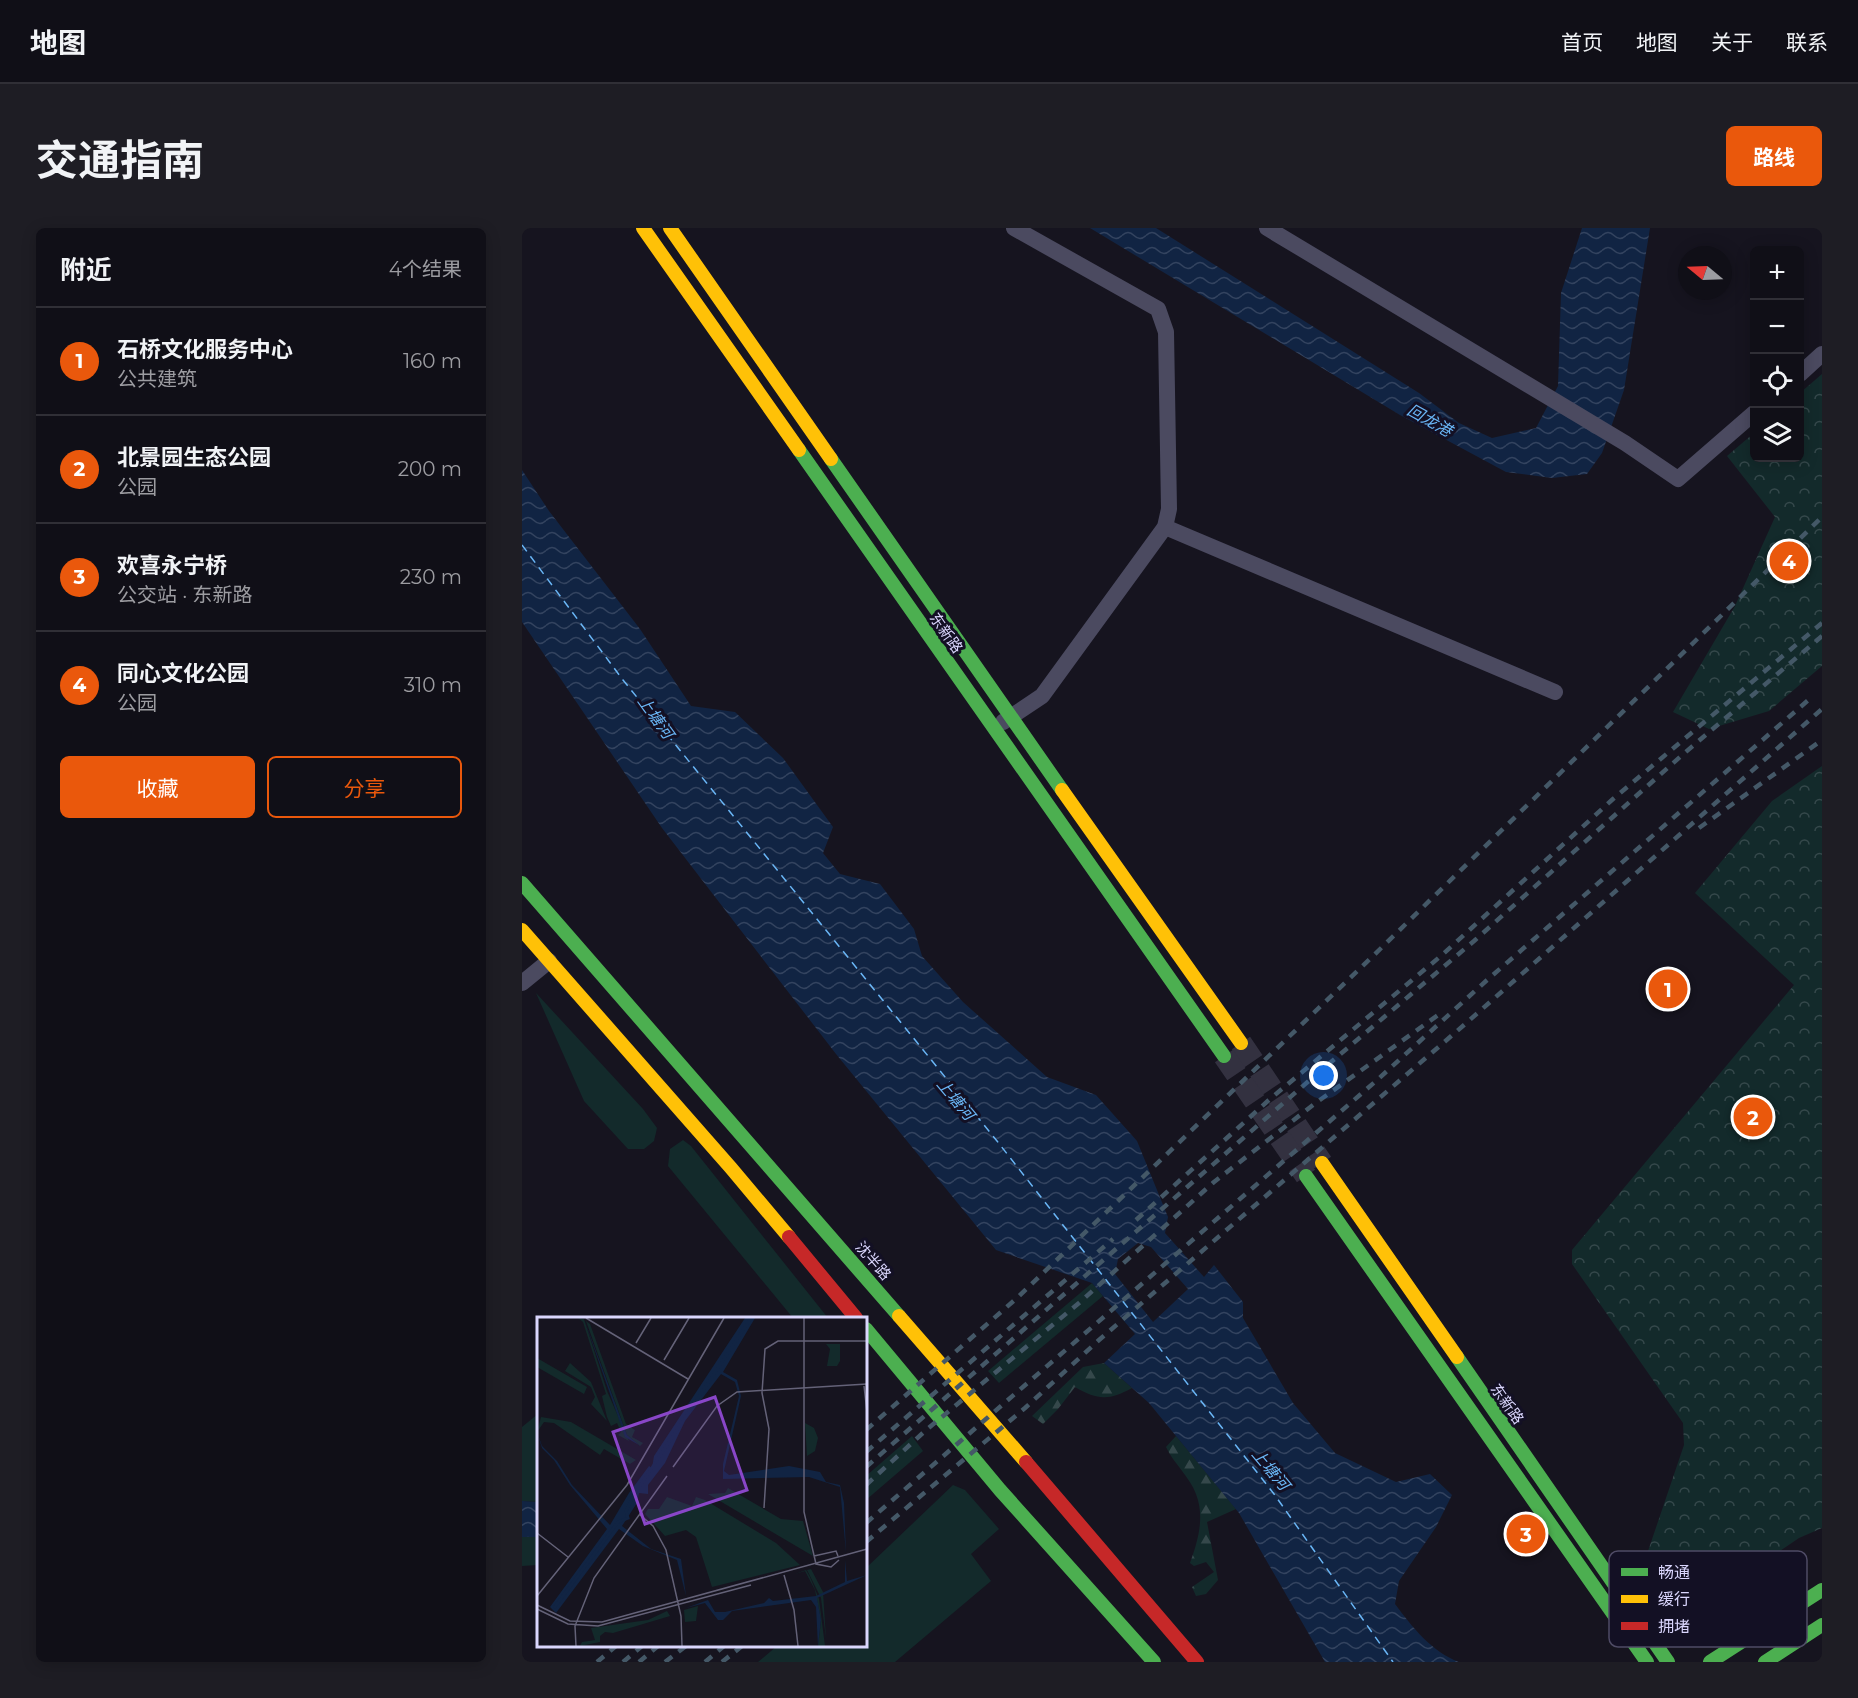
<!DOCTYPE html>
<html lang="zh">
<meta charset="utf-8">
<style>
body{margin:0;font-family:Montserrat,"Noto Sans SC",sans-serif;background:#1e1d24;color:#f1f3f6}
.controls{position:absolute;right:18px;top:18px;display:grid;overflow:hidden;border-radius:9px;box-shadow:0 3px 15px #0003}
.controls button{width:54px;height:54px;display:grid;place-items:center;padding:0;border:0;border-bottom:2px solid #302f36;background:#100f17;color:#f1f3f6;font:30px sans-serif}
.compass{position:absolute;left:1156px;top:18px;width:54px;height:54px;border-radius:50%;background:#100f17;box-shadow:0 3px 15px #0003;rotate:289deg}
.you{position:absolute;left:802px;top:848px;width:21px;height:21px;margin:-15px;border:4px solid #fff;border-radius:50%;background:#1a73e8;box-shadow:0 0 0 9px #1a73e833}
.badge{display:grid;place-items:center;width:39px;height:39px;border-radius:50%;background:#ea580c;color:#fff;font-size:20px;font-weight:700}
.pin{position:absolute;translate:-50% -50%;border:3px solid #fff;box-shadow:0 2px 6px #0006}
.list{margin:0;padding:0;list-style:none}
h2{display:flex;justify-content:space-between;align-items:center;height:78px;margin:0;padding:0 24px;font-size:26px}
h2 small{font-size:20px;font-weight:400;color:#9c9ca1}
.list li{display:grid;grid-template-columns:39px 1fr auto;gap:18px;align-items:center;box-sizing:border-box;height:108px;padding:0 24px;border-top:2px solid #302f36}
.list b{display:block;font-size:22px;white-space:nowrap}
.list p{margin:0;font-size:20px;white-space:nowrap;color:#9c9ca1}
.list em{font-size:20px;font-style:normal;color:#9c9ca1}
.actions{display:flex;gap:12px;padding:18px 24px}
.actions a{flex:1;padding:14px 0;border:2px solid #ea580c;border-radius:9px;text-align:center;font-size:21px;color:#ea580c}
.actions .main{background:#ea580c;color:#fff}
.icon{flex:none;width:33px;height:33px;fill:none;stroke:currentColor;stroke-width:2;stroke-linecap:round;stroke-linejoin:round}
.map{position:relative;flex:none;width:1300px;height:1434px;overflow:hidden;border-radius:9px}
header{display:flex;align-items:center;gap:36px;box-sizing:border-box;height:84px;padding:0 30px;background:#100f17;border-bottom:2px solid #302f36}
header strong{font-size:28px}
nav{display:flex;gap:33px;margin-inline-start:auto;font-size:21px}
.intro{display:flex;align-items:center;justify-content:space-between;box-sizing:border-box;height:144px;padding:0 36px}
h1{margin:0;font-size:42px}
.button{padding:15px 27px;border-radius:9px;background:#ea580c;color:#fff;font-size:21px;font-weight:700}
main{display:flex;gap:36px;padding:0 36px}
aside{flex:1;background:#100f17;border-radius:9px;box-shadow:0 3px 15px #0003}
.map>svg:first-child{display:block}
.grass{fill:#132a2b}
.forest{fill:url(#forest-firs)}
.park{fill:url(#park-crowns)}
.water{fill:url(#water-waves);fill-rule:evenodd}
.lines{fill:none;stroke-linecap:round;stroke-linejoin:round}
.ferry{stroke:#6ab6f6;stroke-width:1.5;stroke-dasharray:8 6;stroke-linecap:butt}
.secondary-tunnel{stroke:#333140;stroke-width:22;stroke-dasharray:22 11;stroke-linecap:butt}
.street{stroke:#4b4a60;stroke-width:16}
.fast{stroke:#4caf50;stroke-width:14}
.slow{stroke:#ffc107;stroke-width:14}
.jam{stroke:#c62828;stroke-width:14}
.rail{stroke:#445867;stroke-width:4.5;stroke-dasharray:9 8;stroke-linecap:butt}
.labels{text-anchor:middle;stroke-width:6;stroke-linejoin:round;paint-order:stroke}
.street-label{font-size:15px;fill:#dad6fd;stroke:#131024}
.water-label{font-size:16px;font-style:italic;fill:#6ab6f6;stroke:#131024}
.inset-river{fill:none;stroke:#112443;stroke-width:3}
.inset-road{fill:none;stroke:#646278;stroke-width:1.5}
.view{fill:#8946c8;fill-opacity:0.15;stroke:#8946c8;stroke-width:3}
.inset-edge{fill:none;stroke:#dad6fd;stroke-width:3}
.key{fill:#131024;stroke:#4f4b65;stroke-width:1.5}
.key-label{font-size:16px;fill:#dad6fd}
</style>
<header>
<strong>地图</strong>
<nav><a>首页</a><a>地图</a><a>关于</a><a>联系</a></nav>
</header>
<div class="intro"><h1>交通指南</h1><a class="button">路线</a></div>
<main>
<aside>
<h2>附近<small>4个结果</small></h2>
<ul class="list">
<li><span class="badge">1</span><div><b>石桥文化服务中心</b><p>公共建筑</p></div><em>160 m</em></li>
<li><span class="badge">2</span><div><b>北景园生态公园</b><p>公园</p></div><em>200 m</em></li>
<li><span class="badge">3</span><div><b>欢喜永宁桥</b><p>公交站 · 东新路</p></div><em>230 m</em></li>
<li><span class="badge">4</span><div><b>同心文化公园</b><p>公园</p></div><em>310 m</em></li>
</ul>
<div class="actions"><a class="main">收藏</a><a>分享</a></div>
</aside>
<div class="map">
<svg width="1300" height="1434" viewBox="0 0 1300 1434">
<defs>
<pattern id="forest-firs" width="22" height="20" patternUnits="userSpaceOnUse" patternTransform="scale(1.5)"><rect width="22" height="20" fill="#132a2b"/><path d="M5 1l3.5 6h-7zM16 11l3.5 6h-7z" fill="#35484b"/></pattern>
<pattern id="park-crowns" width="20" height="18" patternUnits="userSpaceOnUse" patternTransform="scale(1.5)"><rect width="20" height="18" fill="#132a2b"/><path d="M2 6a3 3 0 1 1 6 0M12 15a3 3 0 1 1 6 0" fill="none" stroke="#35484b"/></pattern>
<pattern id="water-waves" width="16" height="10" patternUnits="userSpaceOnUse" patternTransform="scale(1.5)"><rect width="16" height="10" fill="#112443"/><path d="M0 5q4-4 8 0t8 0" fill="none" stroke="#33435f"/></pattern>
</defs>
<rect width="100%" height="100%" fill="#16141f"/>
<g class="grass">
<path d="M 14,765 L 121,881 L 135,900 L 132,913 L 122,921 L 106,921 L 62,873 Z"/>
<path d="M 161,912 L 169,918 L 306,1090 L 271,1090 L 146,938 L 148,921 Z"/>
<path d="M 570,1055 L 581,1068 L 477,1155 L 466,1143 Z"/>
<path d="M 16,1186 L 16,1274 L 0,1273 L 0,1199 Z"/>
<path d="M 390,1208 L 401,1223 L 344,1272 L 344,1248 Z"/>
<path d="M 431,1257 L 443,1262 L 477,1301 L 449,1326 L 469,1353 L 373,1434 L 236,1434 L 255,1418 L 344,1418 L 344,1340 Z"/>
<path d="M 0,1309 L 16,1309 L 16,1337 L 0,1338 Z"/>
</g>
<g class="forest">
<path d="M 582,1135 L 610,1160 C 586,1173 576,1172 553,1159 L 536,1181 L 521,1196 L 510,1188 L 561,1139 Z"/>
<path d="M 654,1208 L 714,1281 L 685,1294 L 696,1352 L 684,1366 L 674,1368 L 670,1359 L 692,1344 L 684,1334 L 672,1338 L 668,1335 C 676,1313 683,1289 674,1266 C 668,1249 652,1236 644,1219 Z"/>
</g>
<g class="park">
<path d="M 1300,146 L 1300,438 L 1247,483 L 1187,501 L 1151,484 L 1213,378 L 1253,289 L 1205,228 L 1232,205 L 1232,230 L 1278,230 L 1278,165 Z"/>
<path d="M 1300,538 L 1300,1300 L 1277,1310 L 1166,1385 L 1124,1329 L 1162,1217 L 1161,1195 L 1050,1036 L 1050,1022 L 1272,757 L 1173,665 L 1250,573 Z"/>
</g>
<g class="water">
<path d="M 568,0 L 634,0 L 897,165 L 937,195 L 970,210 L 1014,200 L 1036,158 L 1039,65 L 1060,0 L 1128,0 L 1102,162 L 1080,225 L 1065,246 L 1030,250 L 984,244 L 878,187 Z"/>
<path d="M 0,242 L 27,283 L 118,401 L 169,478 L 213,484 L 261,530 L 311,599 L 301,625 L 318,646 L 358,656 L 392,701 L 400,728 L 441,774 L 525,849 L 574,867 L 615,913 L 646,989 L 643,1005 L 682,1049 L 692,1037 L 721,1074 L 721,1090 L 771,1175 L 813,1225 L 874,1254 L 908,1246 L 930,1267 L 914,1299 L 877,1353 L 873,1376 C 890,1399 910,1424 937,1434 L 803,1434 L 717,1285 L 627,1175 L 582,1135 L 613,1106 L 570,1055 L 474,1022 L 314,826 L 140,600 L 0,394 ZM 616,1015 L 629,1019 L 666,1061 L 631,1094 L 593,1046 L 596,1031 Z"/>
<path d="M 0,1273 L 16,1274 L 16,1309 L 0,1309 Z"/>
</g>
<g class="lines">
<path class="ferry" d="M 0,317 L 101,452 L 475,913 L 752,1266 L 871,1434"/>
<g class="secondary-tunnel">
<path d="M 719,815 L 800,935"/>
<path d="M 702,828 L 784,948"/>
</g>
<g class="street">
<path d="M 745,0 L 1103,215 L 1156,251 L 1232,185"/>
<path d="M 1278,146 L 1300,126"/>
<path d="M 643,299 L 1033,464"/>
<path d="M 481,494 L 520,468 L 643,299 L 647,281 L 644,104 L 636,81 L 492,0"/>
<path d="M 0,755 L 27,733"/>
</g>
<g class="fast">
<path d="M 277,222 L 702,828"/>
<path d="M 309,231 L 540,562"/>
<path d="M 0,655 L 377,1088"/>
<path d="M 784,948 L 1125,1434"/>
<path d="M 344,1101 L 478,1262 L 632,1434"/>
<path d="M 935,1129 L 1146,1434"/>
<path d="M 1188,1434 L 1300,1362"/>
<path d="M 1243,1434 L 1300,1397"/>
</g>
<g class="slow">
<path d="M 121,0 L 277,222"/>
<path d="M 148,0 L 309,231"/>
<path d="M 540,562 L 719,815"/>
<path d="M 0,702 L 209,940 L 267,1009"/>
<path d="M 800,935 L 935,1129"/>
<path d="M 377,1088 L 504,1234"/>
</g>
<g class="jam">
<path d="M 267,1009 L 334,1090"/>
<path d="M 504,1234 L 675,1434"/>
</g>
<g class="rail">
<path d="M 1177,600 L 1300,512"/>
<path d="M 614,992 L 748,871 L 920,727 L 1091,571 L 1300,395"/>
<path d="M 344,1202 L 495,1070 L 852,727 L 1300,289"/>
<path d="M 344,1224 L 591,1011"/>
<path d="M 344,1239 L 789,851 L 952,713 L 1159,528 L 1300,408"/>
<path d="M 344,1257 L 403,1203 L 557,1075 L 692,954 L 791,877 L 916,787"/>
<path d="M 344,1295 L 854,853 L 964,753 L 1291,468"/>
<path d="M 344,1314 L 503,1180 L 577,1112 L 942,797 L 1300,481"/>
<path d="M 75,1434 L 94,1418"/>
<path d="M 101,1434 L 120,1418"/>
<path d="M 117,1434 L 136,1418"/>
<path d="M 143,1434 L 164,1418"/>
<path d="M 183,1434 L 202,1418"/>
<path d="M 200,1434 L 220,1418"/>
</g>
</g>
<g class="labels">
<g class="street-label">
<text transform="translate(424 405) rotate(55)" y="5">东新路</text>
<text transform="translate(351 1033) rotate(49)" y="5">沈半路</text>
<text transform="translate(985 1176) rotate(55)" y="5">东新路</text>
</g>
<g class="water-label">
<text transform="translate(908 192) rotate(29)" y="6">回龙港</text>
<text transform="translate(134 489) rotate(54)" y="6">上塘河</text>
<text transform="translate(434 871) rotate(50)" y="6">上塘河</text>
<text transform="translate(749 1241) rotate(50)" y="6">上塘河</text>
</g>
</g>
<g transform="translate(15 1089)">
<rect width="330" height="330" fill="#16141f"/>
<path d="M 41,1 L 47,2 L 70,74 L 92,124 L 81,118 L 84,115 L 80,106 L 74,109 L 70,100 L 65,79 L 69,77 L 46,5 ZM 49,4 L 53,7 L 89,107 L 98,113 L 95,120 L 106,126 L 103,129 L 90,118 ZM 289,27 L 303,27 L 303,44 L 300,49 L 290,49 L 293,32 ZM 0,41 L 50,70 L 47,77 L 0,50 ZM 33,46 L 54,65 L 70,104 L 54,87 L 58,80 L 54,70 L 28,54 ZM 4,100 L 34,105 L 99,143 L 93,147 L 67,132 L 63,138 L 17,106 L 7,105 L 0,115 ZM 274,252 L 286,275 L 289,322 L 284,281 L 270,253 ZM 161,289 L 159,304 L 148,305 L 147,293 Z" fill="#132a2b"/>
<path d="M 269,253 L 273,260 L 282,282 L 288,329 L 281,329 L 284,303 L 278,273 L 268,254 L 258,257 ZM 130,294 L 133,299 L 76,316 L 68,315 L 63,319 L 63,325 L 43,329 L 45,325 L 58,323 L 54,311 L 111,303 Z" fill="#132a2b"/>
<path d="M 268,106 L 277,111 L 281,121 L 278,134 L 270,139 ZM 191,171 L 244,202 L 266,204 L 276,239 L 171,177 L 188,176 ZM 130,180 L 155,189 L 159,180 L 168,183 L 239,226 L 263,248 L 175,270 L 159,220 L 149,213 L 128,219 L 108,197 L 111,192 L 122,192 Z" fill="#132a2b"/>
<path d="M 208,1 L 218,1 L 186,55 L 200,63 L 204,79 L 187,154 L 192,158 L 252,149 L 283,155 L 289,165 L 303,168 L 307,186 L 309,236 L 303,170 L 272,160 L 186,162 L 186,147 L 202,79 L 198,65 L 184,57 L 148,104 L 128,146 L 111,168 L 111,177 L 102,176 L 100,186 L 85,209 L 114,232 L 144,242 L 149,279 L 140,243 L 106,229 L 82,212 L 19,296 L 13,290 L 70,212 L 33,168 L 17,143 L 5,131 L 0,115 L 5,129 L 20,144 L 35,168 L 73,208 L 92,176 L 112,149 L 115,151 L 117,139 ZM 47,2 L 90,118 L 102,128 L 88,120 ZM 308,243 L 310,264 L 330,258 L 280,281 L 284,303 L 281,329 L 279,290 L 274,283 L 195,294 L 186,303 L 181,303 L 168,286 L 149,291 L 171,283 L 178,295 L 188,295 L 227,286 L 232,281 L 236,284 L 279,279 L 308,265 Z" fill="#112443"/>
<path class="inset-river" d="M 17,291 L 81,205 L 91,201 L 89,194 L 97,178 L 214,1"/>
<path class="inset-road" d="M 49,1 L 151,62M 267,1 L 267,195 L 279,247 L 294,250 L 302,243M 99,26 L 114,1M 127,43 L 152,1M 327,69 L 330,95M 136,150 L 180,89 L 200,75 L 330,67M 227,191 L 232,112 L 225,76 L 228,32 L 241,24 L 330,24M 102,197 L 116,209 L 129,233 L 144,299 L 145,329M 0,216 L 31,240M 277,239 L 299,234 L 301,239M 247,258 L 257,293 L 261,329M 0,279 L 90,168 L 187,1M 0,288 L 33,304 L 65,305 L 330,232M 0,292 L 31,307 L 61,309 L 214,268M 39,329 L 38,309 L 57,261 L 130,159"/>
<path class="view" d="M 178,80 L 210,173 L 108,207 L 76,115 Z"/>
<rect width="330" height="330" class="inset-edge"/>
</g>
<rect x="1087" y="1323" width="198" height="96" rx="9" class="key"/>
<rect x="1099" y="1340" width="27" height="8" fill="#4caf50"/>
<rect x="1099" y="1367" width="27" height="8" fill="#ffc107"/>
<rect x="1099" y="1394" width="27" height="8" fill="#c62828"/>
<g class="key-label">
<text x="1136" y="1350">畅通</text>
<text x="1136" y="1377">缓行</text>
<text x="1136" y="1404">拥堵</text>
</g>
</svg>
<div class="controls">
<button>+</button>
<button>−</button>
<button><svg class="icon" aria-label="locate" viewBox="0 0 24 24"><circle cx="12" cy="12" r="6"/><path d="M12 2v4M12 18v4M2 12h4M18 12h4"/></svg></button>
<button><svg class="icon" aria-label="layers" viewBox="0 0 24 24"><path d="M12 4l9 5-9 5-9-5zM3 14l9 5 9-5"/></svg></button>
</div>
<svg class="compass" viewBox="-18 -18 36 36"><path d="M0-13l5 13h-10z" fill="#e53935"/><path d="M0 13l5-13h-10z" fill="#9c9ca1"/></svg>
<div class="you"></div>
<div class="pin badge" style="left:1146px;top:761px">1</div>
<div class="pin badge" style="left:1231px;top:889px">2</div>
<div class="pin badge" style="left:1004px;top:1306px">3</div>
<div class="pin badge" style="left:1267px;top:333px">4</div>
</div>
</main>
